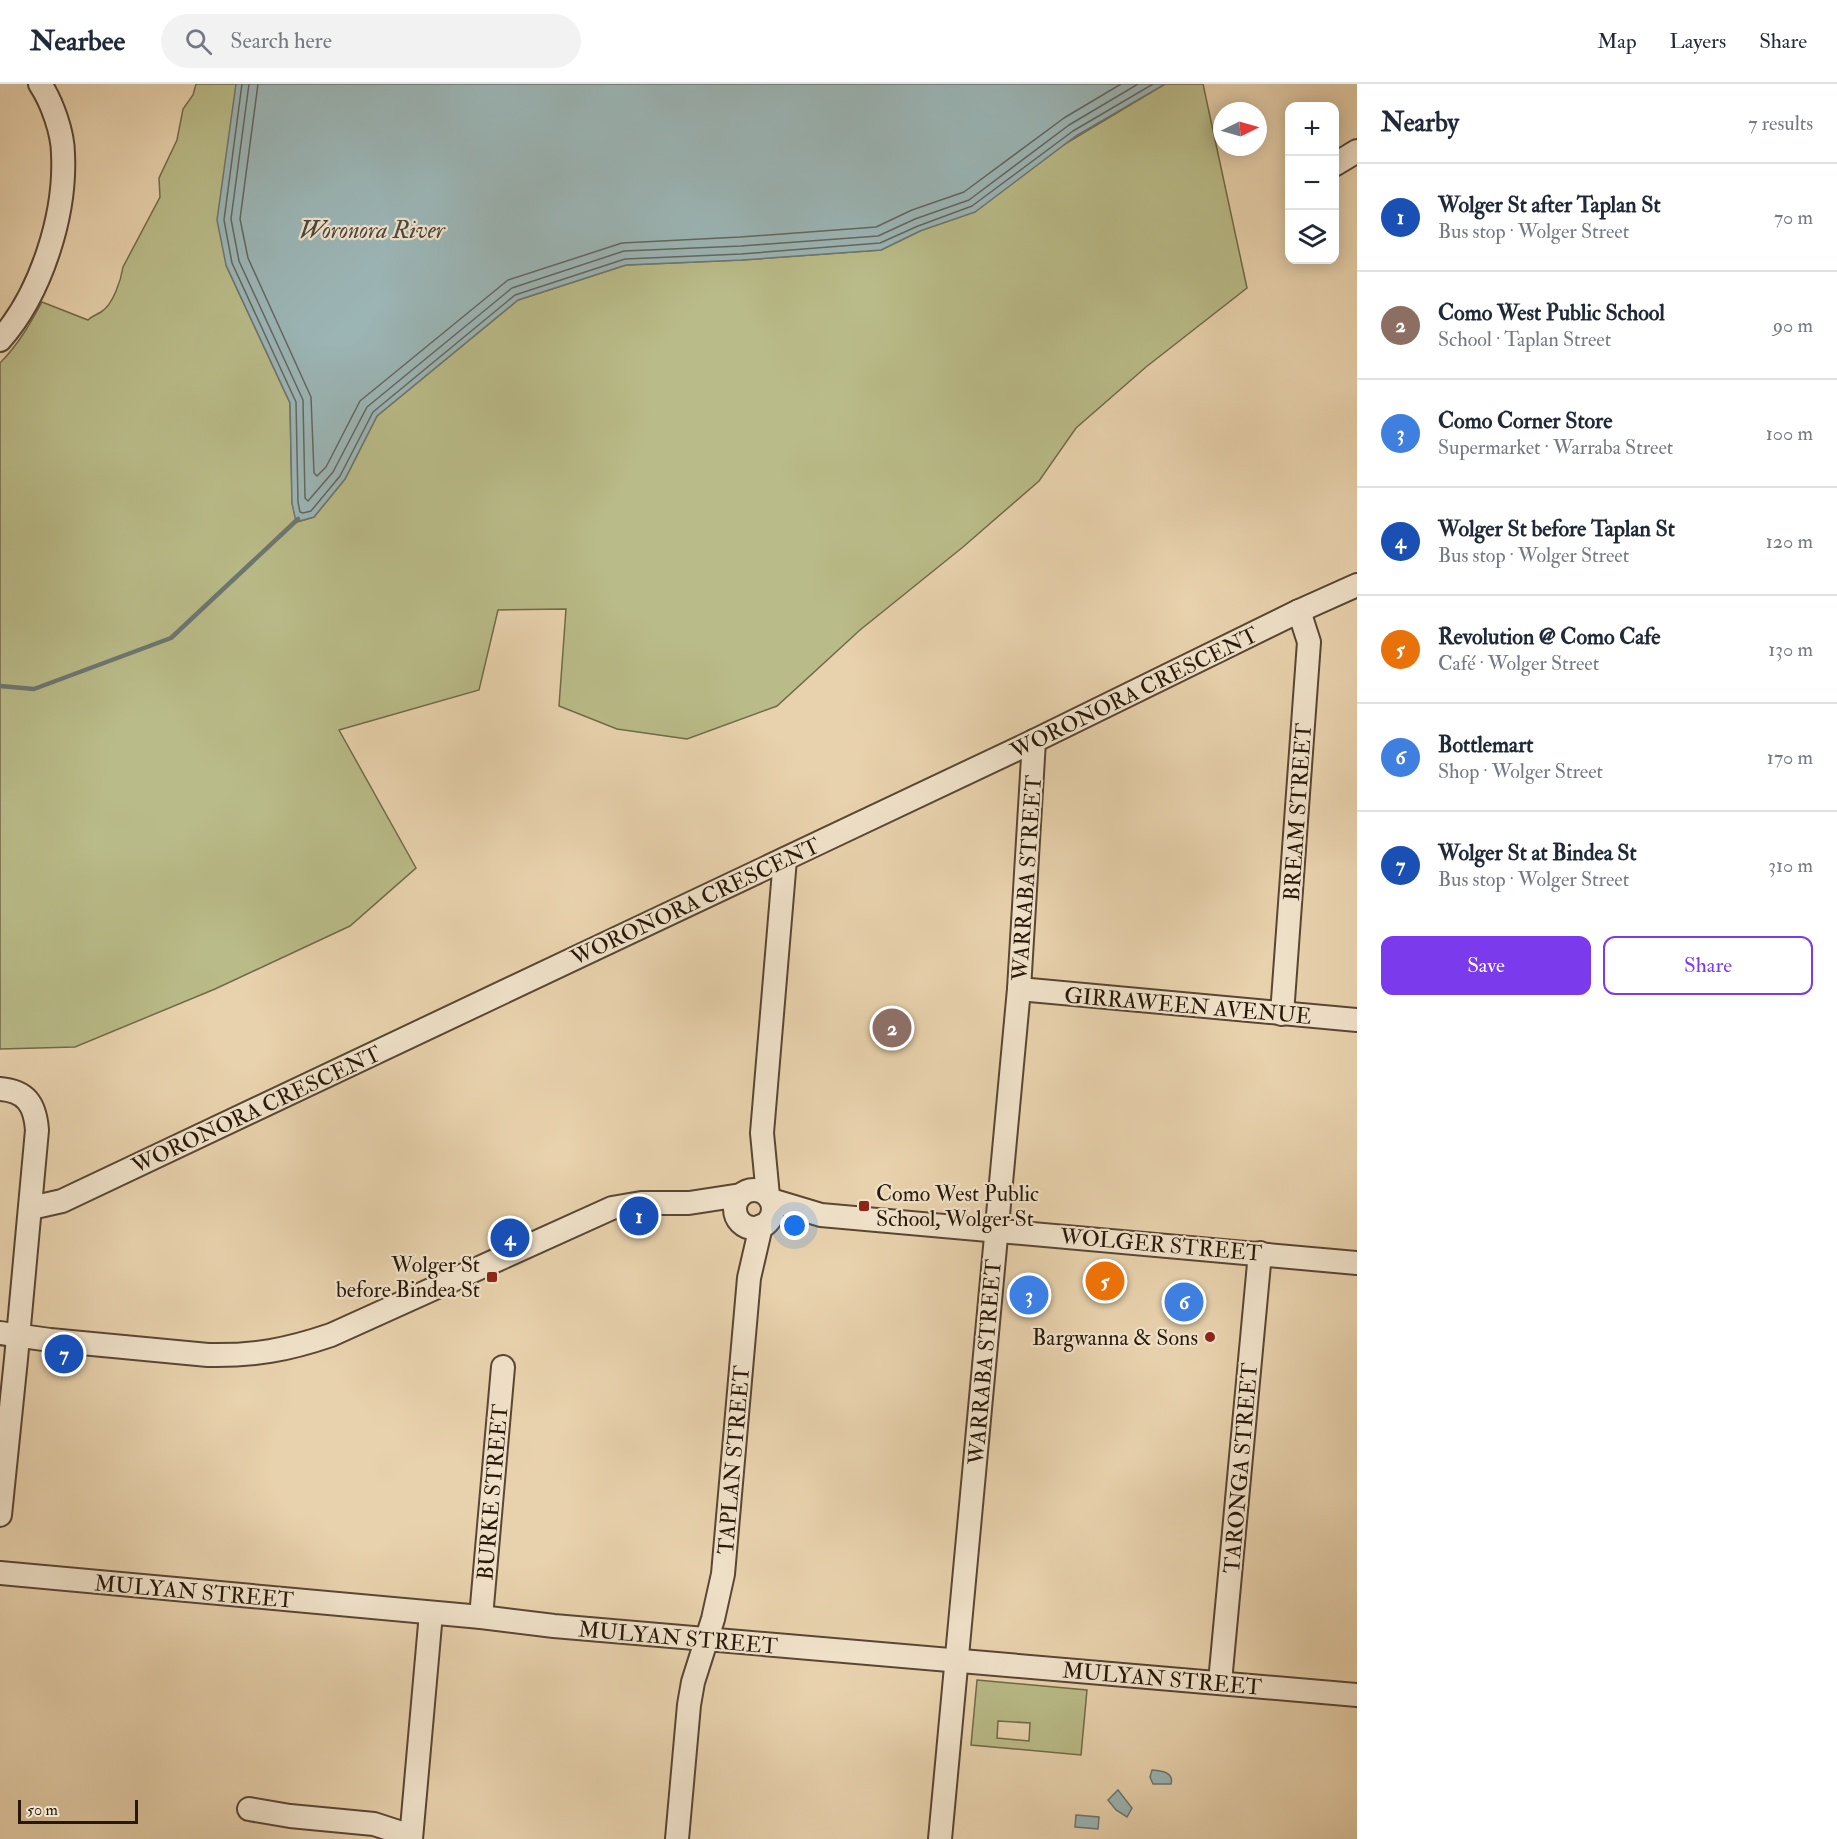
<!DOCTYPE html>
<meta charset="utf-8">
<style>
body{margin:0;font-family:"IM FELL Double Pica",serif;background:#f2f2f3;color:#1f2937}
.controls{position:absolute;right:18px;top:18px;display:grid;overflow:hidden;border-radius:12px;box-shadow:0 3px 15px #0003}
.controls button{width:54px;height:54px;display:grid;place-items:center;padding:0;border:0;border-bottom:2px solid #e0e1e3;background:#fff;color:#1f2937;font:30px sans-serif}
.compass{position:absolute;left:1213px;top:18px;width:54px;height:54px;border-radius:50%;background:#fff;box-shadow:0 3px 15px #0003;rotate:85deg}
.scale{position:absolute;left:18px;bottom:15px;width:120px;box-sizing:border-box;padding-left:6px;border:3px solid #29180a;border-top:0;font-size:16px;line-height:21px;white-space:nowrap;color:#29180a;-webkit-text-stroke:4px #f0e2ca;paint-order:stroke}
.you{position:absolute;left:795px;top:1142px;width:21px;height:21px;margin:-15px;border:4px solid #fff;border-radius:50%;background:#1a73e8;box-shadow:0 0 0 9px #1a73e833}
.badge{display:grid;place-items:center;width:39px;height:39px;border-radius:50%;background:#7c3aed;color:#fff;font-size:20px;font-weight:700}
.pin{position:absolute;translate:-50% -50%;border:3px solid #fff;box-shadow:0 2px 6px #0006}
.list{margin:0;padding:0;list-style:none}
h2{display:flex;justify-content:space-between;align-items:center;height:78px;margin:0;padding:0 24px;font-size:26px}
h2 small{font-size:20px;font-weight:400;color:#747a83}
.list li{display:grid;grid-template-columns:39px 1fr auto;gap:18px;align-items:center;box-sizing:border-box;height:108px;padding:0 24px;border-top:2px solid #e0e1e3}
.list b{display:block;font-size:22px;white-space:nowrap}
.list p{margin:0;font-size:20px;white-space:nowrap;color:#747a83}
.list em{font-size:20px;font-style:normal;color:#747a83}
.actions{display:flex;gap:12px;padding:18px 24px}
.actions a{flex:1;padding:14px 0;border:2px solid #7c3aed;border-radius:12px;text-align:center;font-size:21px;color:#7c3aed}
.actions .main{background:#7c3aed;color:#fff}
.icon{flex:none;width:33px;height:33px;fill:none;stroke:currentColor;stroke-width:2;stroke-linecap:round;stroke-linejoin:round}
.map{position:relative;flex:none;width:1357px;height:1755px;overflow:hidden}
header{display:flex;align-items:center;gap:36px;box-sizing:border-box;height:84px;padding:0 30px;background:#fff;border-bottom:2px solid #e0e1e3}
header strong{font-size:28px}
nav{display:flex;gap:33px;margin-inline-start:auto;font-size:21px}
.search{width:420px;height:54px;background:#f2f2f3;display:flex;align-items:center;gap:15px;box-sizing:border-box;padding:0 21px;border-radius:33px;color:#747a83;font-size:22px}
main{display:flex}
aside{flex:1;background:#fff}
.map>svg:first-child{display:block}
.green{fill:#b9bb88;stroke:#716a49;stroke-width:1.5;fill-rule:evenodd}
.water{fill:#9bb5b5;stroke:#6d7671;stroke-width:1.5}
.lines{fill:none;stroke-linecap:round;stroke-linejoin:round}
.shore{stroke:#626660;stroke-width:1.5}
.stream{stroke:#6d7671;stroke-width:4.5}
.minor-casing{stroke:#594633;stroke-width:26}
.minor{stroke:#f0e2ca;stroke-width:22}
.poi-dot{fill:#8f2418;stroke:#f0e2ca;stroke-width:2}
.labels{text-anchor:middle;stroke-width:4.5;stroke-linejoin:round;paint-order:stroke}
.street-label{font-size:22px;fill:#29180a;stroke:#f0e2ca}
.poi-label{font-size:22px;fill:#29180a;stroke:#f0e2ca;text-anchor:end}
.water-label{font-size:24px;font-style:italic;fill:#4b473d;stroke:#f0e2ca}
</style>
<header>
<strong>Nearbee</strong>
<div class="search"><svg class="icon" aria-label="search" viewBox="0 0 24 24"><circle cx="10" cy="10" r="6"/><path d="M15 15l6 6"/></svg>Search here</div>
<nav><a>Map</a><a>Layers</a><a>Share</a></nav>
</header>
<main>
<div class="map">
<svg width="1357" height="1755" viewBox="0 0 1357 1755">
<rect width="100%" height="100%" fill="#e8d2ad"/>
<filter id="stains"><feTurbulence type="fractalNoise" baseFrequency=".00333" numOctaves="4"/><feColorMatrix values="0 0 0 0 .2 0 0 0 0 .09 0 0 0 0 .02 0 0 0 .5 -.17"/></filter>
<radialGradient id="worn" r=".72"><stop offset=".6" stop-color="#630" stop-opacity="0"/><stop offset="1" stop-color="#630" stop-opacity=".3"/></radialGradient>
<g class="green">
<path d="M 196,0 L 236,0 L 226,181 L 290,319 L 292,419 L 297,438 L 314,433 L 345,395 L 377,332 L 518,216 L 626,181 L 742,176 L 881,166 L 920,147 L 1165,0 L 1203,0 L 1247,204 L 1146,283 L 1076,344 L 1039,397 L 963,463 L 860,546 L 777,622 L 687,655 L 617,645 L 559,622 L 566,525 L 498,526 L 479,606 L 339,646 L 416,784 L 350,842 L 215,905 L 75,963 L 0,965 L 0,279 C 18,261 30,240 42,218 L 88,236 C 92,232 96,231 101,228 C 113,221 121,196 123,183 L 160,113 L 159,94 L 177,56 L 183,25 L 193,11 Z"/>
<path d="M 977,1596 L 1087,1606 L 1081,1671 L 971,1661 ZM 998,1637 L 1030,1639 L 1029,1657 L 997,1654 Z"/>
</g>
<g class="water">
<path d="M 236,0 L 1165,0 L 1076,52 L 975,128 L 920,147 L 881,166 L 742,176 L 626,181 L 518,216 L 377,332 L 345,395 L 314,433 L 296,438 L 292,419 L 290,319 L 226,181 L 217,136 Z"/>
<path d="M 1152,1686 C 1162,1687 1174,1688 1171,1700 L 1153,1700 L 1150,1693 Z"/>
<path d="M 1118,1706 L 1132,1724 L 1127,1733 L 1116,1726 L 1108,1716 Z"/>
<path d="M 1076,1731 L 1099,1733 L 1098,1745 L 1075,1743 Z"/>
</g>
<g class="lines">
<g class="shore">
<path d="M 242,0 L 224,136 L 232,179 L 296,318 L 298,418 L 300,428 L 303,429 L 311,427 L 340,392 L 373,328 L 515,211 L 625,175 L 741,170 L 880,159 L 918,142 L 972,122 L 1073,47 L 1153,0"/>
<path d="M 249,0 L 231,135 L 239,177 L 303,316 L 305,414 L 308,417 L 333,388 L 367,323 L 512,204 L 624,167 L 741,162 L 878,152 L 915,135 L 969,116 L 1069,41 L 1138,0"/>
<path d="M 258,0 L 240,135 L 248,174 L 311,313 L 314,389 L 317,392 L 326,383 L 360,317 L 508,196 L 622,159 L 740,153 L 876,143 L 912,126 L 964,108 L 1064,34 L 1121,0"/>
</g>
<path class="stream" d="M 0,602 L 34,605 L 171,554 L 298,435"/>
<g class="minor-casing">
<g id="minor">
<path d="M 1334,81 L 1357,67"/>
<path d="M 0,256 C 41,210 66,131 63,70 C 63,49 52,18 40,0"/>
<path d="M 1019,905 L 1357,936"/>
<path d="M 1282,930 L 1309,558 L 1299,527"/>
<path d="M 0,1005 C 26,1007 35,1020 37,1046 L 16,1275 L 0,1431"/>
<circle cx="754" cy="1125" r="19"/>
<path d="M 768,1112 L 762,1049 L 785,775"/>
<path d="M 771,1116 L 821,1131 L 1357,1179"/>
<path d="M 31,1124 L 62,1117 L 1034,657 L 1299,527 L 1357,501"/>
<path d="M 0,1249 L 50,1256 L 208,1271 C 254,1272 287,1266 331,1251 L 612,1124 L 641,1119 L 689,1119 L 741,1111"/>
<path d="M 0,1489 L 481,1533 L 554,1542 L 1357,1611"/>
<path d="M 481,1533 L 503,1283"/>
<path d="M 1220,1598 L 1260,1169"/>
<path d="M 249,1725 L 290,1732 L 374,1740 L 411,1752"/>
<path d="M 411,1755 L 431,1529"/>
<path d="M 677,1755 L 689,1621 L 693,1598 L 713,1535 L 723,1490 L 749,1194 L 761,1142"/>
<path d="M 940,1755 L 1019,905 L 1034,657"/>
</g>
</g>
<use href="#minor" class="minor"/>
</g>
<g class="poi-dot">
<rect x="858" y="1116" width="12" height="12" rx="3"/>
<rect x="486" y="1187" width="12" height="12" rx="3"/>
<circle cx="1210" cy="1253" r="6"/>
</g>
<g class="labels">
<g class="street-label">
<text transform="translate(1134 608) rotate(-26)" y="8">WORONORA CRESCENT</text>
<text transform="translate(1297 728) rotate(-86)" y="8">BREAM STREET</text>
<text transform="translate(1026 794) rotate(-86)" y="8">WARRABA STREET</text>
<text transform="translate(695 817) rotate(-25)" y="8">WORONORA CRESCENT</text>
<text transform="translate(1188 921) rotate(5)" y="8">GIRRAWEEN AVENUE</text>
<text transform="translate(256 1025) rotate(-25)" y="8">WORONORA CRESCENT</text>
<text transform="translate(1161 1160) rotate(5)" y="8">WOLGER STREET</text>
<text transform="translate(984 1278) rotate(-85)" y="8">WARRABA STREET</text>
<text transform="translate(733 1376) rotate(-85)" y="8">TAPLAN STREET</text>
<text transform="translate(1240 1384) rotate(-85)" y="8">TARONGA STREET</text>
<text transform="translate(492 1408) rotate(-85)" y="8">BURKE STREET</text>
<text transform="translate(194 1507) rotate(5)" y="8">MULYAN STREET</text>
<text transform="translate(678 1553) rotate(5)" y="8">MULYAN STREET</text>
<text transform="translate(1162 1594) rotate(5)" y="8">MULYAN STREET</text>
</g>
<g class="poi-label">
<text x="876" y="1117" text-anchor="start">Como West Public<tspan x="876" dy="25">School, Wolger St</tspan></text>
<text x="480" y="1188">Wolger St<tspan x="480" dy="25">before Bindea St</tspan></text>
<text x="1198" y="1261">Bargwanna &amp; Sons</text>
</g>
<g class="water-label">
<text x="372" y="154">Woronora River</text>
</g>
</g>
<rect width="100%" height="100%" filter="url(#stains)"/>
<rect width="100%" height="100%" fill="url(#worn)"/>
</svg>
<div class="controls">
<button>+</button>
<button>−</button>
<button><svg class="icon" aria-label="layers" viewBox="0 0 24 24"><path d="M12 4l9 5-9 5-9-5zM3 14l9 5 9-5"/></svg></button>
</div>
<svg class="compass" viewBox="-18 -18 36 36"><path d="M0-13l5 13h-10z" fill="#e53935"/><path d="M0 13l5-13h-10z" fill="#747a83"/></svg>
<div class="scale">50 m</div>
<div class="you"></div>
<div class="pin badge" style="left:639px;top:1132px;background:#1a4fb4">1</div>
<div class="pin badge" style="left:892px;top:944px;background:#8d6e63">2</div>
<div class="pin badge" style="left:1029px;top:1211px;background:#3f7fe0">3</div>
<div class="pin badge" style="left:510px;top:1154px;background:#1a4fb4">4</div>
<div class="pin badge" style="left:1105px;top:1197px;background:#e8710a">5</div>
<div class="pin badge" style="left:1184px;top:1218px;background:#3f7fe0">6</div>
<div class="pin badge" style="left:64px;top:1270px;background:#1a4fb4">7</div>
</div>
<aside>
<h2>Nearby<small>7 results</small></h2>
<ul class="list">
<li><span class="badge" style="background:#1a4fb4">1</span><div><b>Wolger St after Taplan St</b><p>Bus stop · Wolger Street</p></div><em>70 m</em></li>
<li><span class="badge" style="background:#8d6e63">2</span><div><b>Como West Public School</b><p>School · Taplan Street</p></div><em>90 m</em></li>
<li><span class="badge" style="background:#3f7fe0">3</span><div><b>Como Corner Store</b><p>Supermarket · Warraba Street</p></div><em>100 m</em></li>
<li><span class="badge" style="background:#1a4fb4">4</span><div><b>Wolger St before Taplan St</b><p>Bus stop · Wolger Street</p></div><em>120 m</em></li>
<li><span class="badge" style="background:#e8710a">5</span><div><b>Revolution @ Como Cafe</b><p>Café · Wolger Street</p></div><em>130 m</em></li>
<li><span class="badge" style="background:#3f7fe0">6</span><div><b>Bottlemart</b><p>Shop · Wolger Street</p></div><em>170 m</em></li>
<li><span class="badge" style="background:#1a4fb4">7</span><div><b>Wolger St at Bindea St</b><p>Bus stop · Wolger Street</p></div><em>310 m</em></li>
</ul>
<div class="actions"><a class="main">Save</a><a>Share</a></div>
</aside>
</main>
